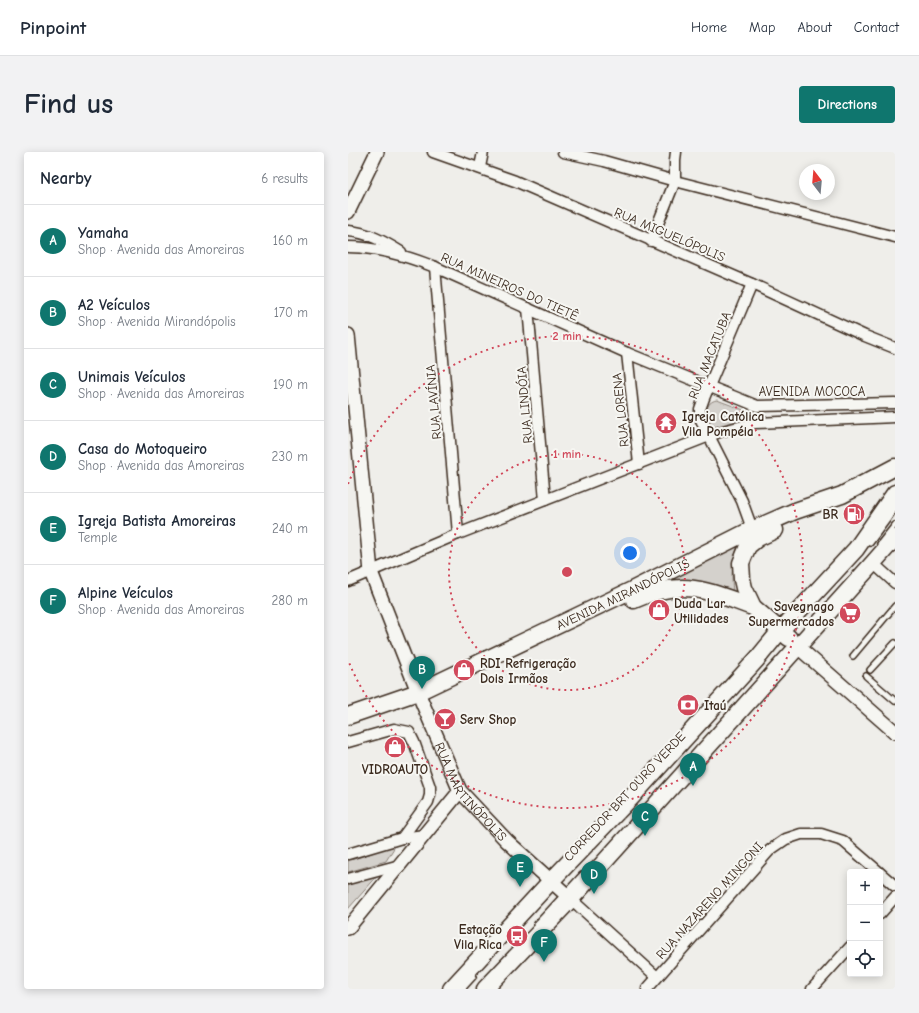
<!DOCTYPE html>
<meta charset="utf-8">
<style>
body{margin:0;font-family:"Comic Neue",sans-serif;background:#f2f2f3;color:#1f2937}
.controls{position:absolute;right:12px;bottom:12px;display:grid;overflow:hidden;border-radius:4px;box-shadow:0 2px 10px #0003}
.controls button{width:36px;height:36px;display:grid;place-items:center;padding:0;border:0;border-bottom:1px solid #e0e1e3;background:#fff;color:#1f2937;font:20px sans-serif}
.compass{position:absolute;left:451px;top:12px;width:36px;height:36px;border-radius:50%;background:#fff;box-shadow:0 2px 10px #0003;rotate:344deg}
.you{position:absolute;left:282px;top:401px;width:14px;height:14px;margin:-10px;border:3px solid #fff;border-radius:50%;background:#1a73e8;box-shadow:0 0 0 6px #1a73e833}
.badge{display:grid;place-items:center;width:26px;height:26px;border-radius:50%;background:#0f766e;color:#fff;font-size:13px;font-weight:700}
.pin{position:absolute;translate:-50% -33px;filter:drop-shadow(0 1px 2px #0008)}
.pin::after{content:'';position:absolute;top:21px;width:14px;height:12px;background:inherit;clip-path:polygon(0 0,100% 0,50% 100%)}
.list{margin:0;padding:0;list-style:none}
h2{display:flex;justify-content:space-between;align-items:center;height:52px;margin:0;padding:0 16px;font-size:17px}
h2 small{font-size:13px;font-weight:400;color:#747a83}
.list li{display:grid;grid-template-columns:26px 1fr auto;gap:12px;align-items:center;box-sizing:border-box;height:72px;padding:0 16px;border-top:1px solid #e0e1e3}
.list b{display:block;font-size:15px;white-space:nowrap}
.list p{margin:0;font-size:13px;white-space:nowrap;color:#747a83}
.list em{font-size:13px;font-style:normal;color:#747a83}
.icon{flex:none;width:22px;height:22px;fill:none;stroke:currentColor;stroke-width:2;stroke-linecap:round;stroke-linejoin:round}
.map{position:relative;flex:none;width:547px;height:837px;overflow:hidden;border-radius:4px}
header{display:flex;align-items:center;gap:24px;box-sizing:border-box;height:56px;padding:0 20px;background:#fff;border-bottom:1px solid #e0e1e3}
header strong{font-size:19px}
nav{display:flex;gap:22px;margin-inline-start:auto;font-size:14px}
.intro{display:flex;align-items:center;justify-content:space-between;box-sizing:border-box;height:96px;padding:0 24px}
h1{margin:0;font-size:28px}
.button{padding:10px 18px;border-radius:4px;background:#0f766e;color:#fff;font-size:14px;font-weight:700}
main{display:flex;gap:24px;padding:0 24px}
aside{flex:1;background:#fff;border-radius:4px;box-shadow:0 2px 10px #0003}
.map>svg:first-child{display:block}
.green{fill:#d4d1cc;stroke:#887e75}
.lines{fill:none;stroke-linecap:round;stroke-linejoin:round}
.service-casing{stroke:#3b2a1e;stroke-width:8}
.minor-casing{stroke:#3b2a1e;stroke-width:13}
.tertiary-casing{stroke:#3b2a1e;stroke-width:16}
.primary-casing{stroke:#3b2a1e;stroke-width:19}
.service{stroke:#f6f6f2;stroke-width:5}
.minor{stroke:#f6f6f2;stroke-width:10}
.tertiary{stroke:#f6f6f2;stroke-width:13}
.primary{stroke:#f6f6f2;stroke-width:16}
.ring{fill:none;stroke:#d1495b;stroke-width:2;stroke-dasharray:2 4}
.labels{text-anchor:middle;stroke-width:4;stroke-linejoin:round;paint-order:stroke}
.street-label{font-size:13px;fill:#3b2a1e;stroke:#f6f6f2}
.poi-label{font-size:13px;font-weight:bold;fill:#3b2a1e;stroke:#f6f6f2;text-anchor:start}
.centre{fill:#d1495b;stroke:#f6f6f2;stroke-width:2}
.ring-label{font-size:12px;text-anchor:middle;font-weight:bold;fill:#d1495b;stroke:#f6f6f2;stroke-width:4;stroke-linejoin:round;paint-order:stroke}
</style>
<header>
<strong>Pinpoint</strong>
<nav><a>Home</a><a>Map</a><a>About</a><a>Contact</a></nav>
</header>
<div class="intro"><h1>Find us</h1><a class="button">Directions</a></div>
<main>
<aside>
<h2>Nearby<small>6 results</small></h2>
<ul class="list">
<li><span class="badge">A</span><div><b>Yamaha</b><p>Shop · Avenida das Amoreiras</p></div><em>160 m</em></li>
<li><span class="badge">B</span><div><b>A2 Veículos</b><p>Shop · Avenida Mirandópolis</p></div><em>170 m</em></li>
<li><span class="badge">C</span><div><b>Unimais Veículos</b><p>Shop · Avenida das Amoreiras</p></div><em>190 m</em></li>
<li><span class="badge">D</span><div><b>Casa do Motoqueiro</b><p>Shop · Avenida das Amoreiras</p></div><em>230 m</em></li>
<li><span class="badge">E</span><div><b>Igreja Batista Amoreiras</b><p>Temple</p></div><em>240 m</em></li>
<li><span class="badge">F</span><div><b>Alpine Veículos</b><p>Shop · Avenida das Amoreiras</p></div><em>280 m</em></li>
</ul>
</aside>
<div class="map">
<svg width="547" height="837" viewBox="0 0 547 837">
<rect width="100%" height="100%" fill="#efeeea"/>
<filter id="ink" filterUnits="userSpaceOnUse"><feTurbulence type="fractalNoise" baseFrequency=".025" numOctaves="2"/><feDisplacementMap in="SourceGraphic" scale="8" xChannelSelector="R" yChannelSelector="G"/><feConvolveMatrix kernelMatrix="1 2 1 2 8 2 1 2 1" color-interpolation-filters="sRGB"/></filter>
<g filter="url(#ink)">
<g class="green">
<path d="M 369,248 L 396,258 L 399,266 L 397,269 L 383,271 L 371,277 C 358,273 353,250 369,248 Z"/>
<path d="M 390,394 C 384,408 383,424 385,439 L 346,429 L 321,427 Z"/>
<path d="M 49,691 L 38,709 L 0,720 L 0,709 L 21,702 Z"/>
<path d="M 32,721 L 0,757 L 0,730 Z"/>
</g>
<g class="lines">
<g class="service-casing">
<g id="service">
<path d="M 522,391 L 539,368 L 547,356"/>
<path d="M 532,392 L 547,373"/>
<path d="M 505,504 L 547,454"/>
<path d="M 522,518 L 547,491"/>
<path d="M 518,524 L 547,549"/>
<path d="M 189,772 L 234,723"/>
<path d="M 114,837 L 125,825"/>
</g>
</g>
<g class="minor-casing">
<g id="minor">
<path d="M 85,0 L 167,29 L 404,132 L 517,184 L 547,196"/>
<path d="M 215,0 L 256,9 L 327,29 L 547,85"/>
<path d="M 132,15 L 135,0"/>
<path d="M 0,79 C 19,80 37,90 53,100"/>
<path d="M 303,89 L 327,29 L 327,8 L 328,0"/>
<path d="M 0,95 C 30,95 59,104 87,115 L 279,201 L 409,254 L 547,251"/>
<path d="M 87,115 L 110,382"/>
<path d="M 180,156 L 197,348"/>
<path d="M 279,201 L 291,312"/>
<path d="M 401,382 L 402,371 L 394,349 L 352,266 L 352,257 L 356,246 L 404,132"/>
<path d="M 525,411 L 547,431"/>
<path d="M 0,429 L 110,382 L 374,279 L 407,271 L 547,265"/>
<path d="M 0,590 L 46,577 L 61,580 L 66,590 L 82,635 L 82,643 L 80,650 L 54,686"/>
<path d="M 0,702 L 54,686 L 76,683"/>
<path d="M 532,721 L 547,734"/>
<path d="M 0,727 L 52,713"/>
<path d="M 223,747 L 309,825"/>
<path d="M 532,762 L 547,745"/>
<path d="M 299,837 L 422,698 L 438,687 L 453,682 L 473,682 L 495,689 L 531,720"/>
<path d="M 464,837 L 502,795"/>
</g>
</g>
<g class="tertiary-casing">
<g id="tertiary">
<path d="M 0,60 L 29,0"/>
<path id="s1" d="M 0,183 L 23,420 L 74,550 L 112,639 L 159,689 L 223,747"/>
<path d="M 450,495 L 547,580"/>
<path d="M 0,776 L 112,639"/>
</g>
</g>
<g class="primary-casing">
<g id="primary">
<path d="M 427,378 L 410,386 L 400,394 L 393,411 L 394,427 L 396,436 L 405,455 L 441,486"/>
<path d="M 286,448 C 335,425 359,439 405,455"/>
<path id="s2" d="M 0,564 L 70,540 L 284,438 L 401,379 L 447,359 L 494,343 L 547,315"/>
<path d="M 103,837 L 202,730 L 281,648 L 409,507 L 432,479 L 508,397 L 547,341"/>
<path d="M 137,837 L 223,747 L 525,411 L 547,386"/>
</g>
</g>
<use href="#service" class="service"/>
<use href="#minor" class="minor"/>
<use href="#tertiary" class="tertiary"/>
<use href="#primary" class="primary"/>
</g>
</g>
<g class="ring">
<circle cx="219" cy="420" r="118"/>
<path d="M0 332A236 236 0 1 1 0 508"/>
</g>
<defs>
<g id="temple-disc" transform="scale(1.15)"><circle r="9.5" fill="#d1495b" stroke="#f6f6f2"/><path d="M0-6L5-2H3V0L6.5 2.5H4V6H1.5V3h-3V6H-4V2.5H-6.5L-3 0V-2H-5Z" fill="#fff"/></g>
<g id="fuel-disc" transform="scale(1.15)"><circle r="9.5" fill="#d1495b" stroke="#f6f6f2"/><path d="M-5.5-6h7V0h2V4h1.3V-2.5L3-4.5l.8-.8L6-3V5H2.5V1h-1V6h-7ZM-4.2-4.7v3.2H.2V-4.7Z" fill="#fff"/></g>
<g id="shop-disc" transform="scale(1.15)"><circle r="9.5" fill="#d1495b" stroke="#f6f6f2"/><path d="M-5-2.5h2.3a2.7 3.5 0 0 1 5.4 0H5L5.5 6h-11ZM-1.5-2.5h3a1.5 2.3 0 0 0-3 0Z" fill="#fff"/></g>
<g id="supermarket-disc" transform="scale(1.15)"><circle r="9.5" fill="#d1495b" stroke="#f6f6f2"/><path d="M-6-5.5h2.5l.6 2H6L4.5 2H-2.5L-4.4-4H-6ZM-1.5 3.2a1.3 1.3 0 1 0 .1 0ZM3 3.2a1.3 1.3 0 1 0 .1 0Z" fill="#fff"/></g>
<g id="bank-disc" transform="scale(1.15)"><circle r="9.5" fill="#d1495b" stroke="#f6f6f2"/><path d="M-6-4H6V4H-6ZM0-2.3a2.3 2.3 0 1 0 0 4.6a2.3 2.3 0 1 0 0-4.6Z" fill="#fff"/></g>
<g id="bar-disc" transform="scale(1.15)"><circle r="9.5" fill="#d1495b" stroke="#f6f6f2"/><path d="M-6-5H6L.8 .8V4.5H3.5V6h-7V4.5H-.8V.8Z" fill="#fff"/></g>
<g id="bus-disc" transform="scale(1.15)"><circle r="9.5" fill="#d1495b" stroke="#f6f6f2"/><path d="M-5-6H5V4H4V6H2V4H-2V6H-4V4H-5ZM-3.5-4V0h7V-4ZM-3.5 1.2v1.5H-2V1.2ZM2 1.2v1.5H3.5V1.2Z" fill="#fff"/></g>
</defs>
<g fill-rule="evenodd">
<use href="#temple-disc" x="318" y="271"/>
<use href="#fuel-disc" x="506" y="362"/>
<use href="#shop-disc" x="311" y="458"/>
<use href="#supermarket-disc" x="502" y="461"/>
<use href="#shop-disc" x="116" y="518"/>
<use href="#bank-disc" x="340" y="553"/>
<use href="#bar-disc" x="97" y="567"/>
<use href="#shop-disc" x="47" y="595"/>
<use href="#bus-disc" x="169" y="784"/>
</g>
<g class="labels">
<g class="street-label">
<text transform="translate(322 82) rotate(23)" y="5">RUA MIGUELÓPOLIS</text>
<text transform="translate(162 134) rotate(24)" y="5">RUA MINEIROS DO TIETÊ</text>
<text transform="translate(361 203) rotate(-68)" y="5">RUA MACATUBA</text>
<text x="464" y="244">AVENIDA MOCOCA</text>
<text transform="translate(85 250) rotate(-95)" y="5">RUA LAVÍNIA</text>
<text transform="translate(176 253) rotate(-95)" y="5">RUA LINDÓIA</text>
<text transform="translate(272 258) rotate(-96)" y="5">RUA LORENA</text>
<text dy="5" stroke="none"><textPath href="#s2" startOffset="301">AVENIDA MIRANDÓPOLIS</textPath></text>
<text dy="5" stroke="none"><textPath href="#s1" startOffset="481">RUA MARTINÓPOLIS</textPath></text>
<text transform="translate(276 644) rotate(-47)" y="5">CORREDOR BRT OURO VERDE</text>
<text transform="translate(361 748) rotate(-48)" y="5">RUA NAZARENO MINGONI</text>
</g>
<g class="poi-label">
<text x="334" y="269">Igreja Católica<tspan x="334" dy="15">Vila Pompéia</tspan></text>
<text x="490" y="367" text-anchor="end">BR</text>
<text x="326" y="456">Duda Lar<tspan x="326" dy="15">Utilidades</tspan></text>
<text x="486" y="459" text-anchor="end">Savegnago<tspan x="486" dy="15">Supermercados</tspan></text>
<text x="132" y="516">RDI Refrigeração<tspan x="132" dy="15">Dois Irmãos</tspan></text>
<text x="356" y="558">Itaú</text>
<text x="112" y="572">Serv Shop</text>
<text x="47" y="622" text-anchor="middle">VIDROAUTO</text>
<text x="154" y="782" text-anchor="end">Estação<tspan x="154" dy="15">Vila Rica</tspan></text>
</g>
</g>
<circle cx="219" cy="420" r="6" class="centre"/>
<g class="ring-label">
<text x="219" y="188">2 min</text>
<text x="219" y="306">1 min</text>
</g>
</svg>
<div class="controls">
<button>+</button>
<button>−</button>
<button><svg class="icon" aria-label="locate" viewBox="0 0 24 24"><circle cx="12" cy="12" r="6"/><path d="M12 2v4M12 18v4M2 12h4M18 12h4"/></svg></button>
</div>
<svg class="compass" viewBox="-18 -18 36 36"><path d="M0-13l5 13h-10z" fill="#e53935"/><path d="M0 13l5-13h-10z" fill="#747a83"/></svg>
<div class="you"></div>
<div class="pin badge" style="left:345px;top:634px">A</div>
<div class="pin badge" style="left:74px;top:537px">B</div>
<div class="pin badge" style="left:297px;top:684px">C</div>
<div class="pin badge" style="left:246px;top:742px">D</div>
<div class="pin badge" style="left:172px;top:735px">E</div>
<div class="pin badge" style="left:196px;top:810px">F</div>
</div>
</main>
